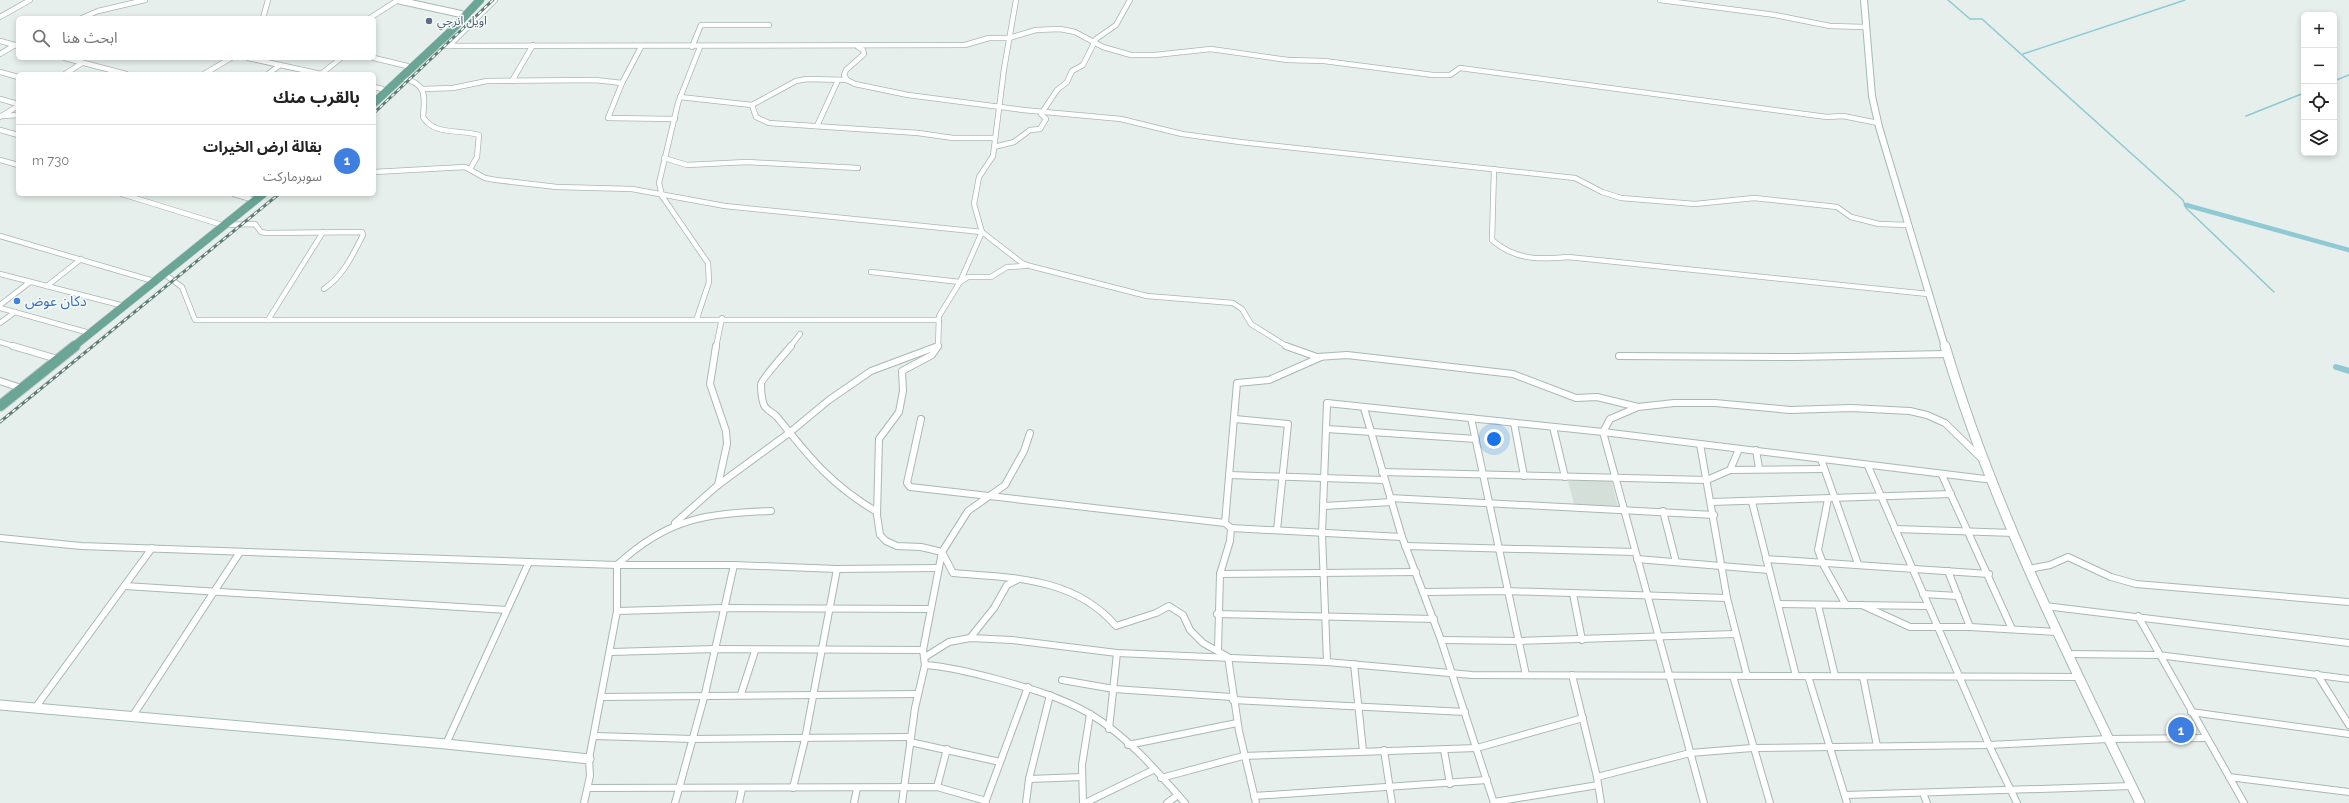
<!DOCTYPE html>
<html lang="ar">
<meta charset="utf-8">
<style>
body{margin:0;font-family:Raleway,"Noto Sans Arabic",sans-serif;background:#f6f6f6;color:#222;direction:rtl}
.controls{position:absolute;right:12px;top:12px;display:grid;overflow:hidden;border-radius:6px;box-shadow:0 2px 6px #0003}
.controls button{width:36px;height:36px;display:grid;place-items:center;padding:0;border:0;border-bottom:1px solid #e0e0e0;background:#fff;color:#222;font:20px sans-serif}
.you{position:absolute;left:1494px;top:439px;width:14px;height:14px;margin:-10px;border:3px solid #fff;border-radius:50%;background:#1a73e8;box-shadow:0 0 0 6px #1a73e833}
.badge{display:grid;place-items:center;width:26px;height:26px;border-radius:50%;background:#804e3d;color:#fff;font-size:13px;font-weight:700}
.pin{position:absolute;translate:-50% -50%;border:2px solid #fff;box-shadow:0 1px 4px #0006}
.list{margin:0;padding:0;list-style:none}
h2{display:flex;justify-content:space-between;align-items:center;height:52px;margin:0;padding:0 16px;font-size:17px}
h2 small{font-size:13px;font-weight:400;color:#767676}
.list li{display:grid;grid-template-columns:26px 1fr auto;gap:12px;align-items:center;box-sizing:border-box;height:72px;padding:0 16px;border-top:1px solid #e0e0e0}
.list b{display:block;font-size:15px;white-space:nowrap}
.list p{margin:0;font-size:13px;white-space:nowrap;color:#767676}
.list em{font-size:13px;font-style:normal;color:#767676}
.icon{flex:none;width:22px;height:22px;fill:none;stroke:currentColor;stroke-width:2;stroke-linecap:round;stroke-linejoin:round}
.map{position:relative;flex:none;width:2349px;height:803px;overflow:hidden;direction:ltr}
.search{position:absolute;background:#fff;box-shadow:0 2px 6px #0003;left:16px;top:16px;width:360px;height:44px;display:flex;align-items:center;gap:10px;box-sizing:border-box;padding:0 14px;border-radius:6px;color:#767676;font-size:15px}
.panel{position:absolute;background:#fff;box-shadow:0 2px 6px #0003;left:16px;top:72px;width:360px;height:124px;border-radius:6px;direction:rtl}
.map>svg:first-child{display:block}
.built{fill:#d4dfda}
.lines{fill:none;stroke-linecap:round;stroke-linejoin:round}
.stream{stroke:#8ec9d4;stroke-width:1.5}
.canal-far1{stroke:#8ec9d4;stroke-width:4.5}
.canal{stroke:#8ec9d4;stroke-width:6}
.street-far1-casing{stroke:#a8b8b2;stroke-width:6}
.street-casing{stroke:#a8b8b2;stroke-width:8}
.secondary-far1-casing{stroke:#a4bbb3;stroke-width:8}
.secondary-casing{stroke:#a4bbb3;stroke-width:11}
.primary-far1-casing{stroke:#c2cac8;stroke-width:9}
.primary-casing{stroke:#c2cac8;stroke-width:12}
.street-far1{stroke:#fff;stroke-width:4.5}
.street{stroke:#fff;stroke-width:6}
.secondary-far1{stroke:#fff;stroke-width:6}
.secondary{stroke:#fff;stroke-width:9}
.primary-far1{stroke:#6aa596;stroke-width:8}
.primary{stroke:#6aa596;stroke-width:10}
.rail-casing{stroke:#5f7d75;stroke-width:3}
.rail{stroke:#f7fbf9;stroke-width:1.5;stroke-dasharray:4;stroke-linecap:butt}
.service-dot{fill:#5c6f8a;stroke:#f7fbf9;stroke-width:1.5}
.shop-dot{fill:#3f7fe0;stroke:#f7fbf9;stroke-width:1.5}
.labels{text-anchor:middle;stroke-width:3;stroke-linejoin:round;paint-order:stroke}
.far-service-label{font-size:12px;fill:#4e5e75;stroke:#f7fbf9;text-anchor:start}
.shop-label{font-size:14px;fill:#366cbe;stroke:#f7fbf9;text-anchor:start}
</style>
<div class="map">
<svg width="2349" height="803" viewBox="0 0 2349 803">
<rect width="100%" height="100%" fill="#e6efeb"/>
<path class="built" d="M 1611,480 L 1618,507 L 1575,507 L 1568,481 Z"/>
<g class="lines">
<g class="stream">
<path d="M 1948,0 L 1970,19 L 1982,19 L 2183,200 L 2186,208 L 2274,292"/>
<path d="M 2023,54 L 2185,0"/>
<path d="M 2334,81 L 2349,75"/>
<path d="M 2246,116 L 2304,93"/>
</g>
<path class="canal-far1" d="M 2186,205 L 2349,250"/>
<path class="canal" d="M 2336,367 L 2349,371"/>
<g class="street-far1-casing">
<g id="street-far1">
<path d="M 1660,0 L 1775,15 L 1830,26 L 1865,27"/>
<path d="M 0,17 L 30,0"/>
<path d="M 82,18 L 98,11 L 145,0"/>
<path d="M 263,18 L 268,0"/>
<path d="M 370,18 L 398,0"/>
<path d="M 0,41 L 18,46"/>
<path d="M 435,46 L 965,45 L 989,38 L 1009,38 L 1036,30 L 1060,29 L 1075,32 L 1103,47 L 1131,55 L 1155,55 L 1211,49 L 1288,60 L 1324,61 L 1433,75 L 1450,75 L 1460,68 L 1827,117 L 1843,116 L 1878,123"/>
<path d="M 449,46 L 495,0"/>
<path d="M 641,47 L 622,83 L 608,118 L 675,119"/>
<path d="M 692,47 L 701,25 L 769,25"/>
<path d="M 0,54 L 15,45"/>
<path d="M 65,58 L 126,74"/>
<path d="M 248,58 L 321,74"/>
<path d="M 374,58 L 407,66"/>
<path d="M 0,72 L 18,77"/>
<path d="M 65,74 L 82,63"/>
<path d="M 204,74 L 231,58"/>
<path d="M 268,74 L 280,65"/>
<path d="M 321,74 L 341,58"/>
<path d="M 401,78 C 427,83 425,95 423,117 C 434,136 461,129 479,135 L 477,157 L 470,169"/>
<path d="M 847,80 L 844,75 L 846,70 L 864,54 L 863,50 L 858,47"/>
<path d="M 512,81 L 533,45"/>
<path d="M 374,87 L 382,89"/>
<path d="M 423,89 L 453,88 L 487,81 L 595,80 L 622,83"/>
<path d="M 680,97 L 752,105 L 796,81 L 807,79 L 847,80 L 855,84 L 908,95 L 1023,110 L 1121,119 L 1182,134 L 1240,142 L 1575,178 L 1602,192 L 1621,198 L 1695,204 L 1754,198 L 1837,207 L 1851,217 L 1879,224 L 1909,225"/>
<path d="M 0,99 L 18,104"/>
<path d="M 752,105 L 756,117 L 769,123 L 918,133 L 953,138 L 995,138"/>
<path d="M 4,116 L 18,115"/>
<path d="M 0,117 L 18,106"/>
<path d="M 817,126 L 838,80"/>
<path d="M 0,130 L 18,135"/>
<path d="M 994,147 L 1014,142 L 1030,130 L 1040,129 L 1046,119 L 1041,114 L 1057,90 L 1067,82 L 1072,71 L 1083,65 L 1096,39 L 1116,25 L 1130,0"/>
<path d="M 664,158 L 687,165 L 747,162 L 858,168"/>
<path d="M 0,160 L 18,165"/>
<path d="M 1494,169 L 1492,240 C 1515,260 1539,260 1568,257 L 1928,294"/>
<path d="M 374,172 L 465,167 L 485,178 L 496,180 L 557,187 L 632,189 L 725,206 L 982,232 L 1022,263 L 1030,266 L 1147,296 L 1233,303 L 1242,309 L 1251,324 L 1288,347"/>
<path d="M 122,194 L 219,224"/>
<path d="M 234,194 L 251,199"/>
<path d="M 224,225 L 255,224 L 261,232 L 266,233 L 362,232 L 363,235 C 352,256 344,275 324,289"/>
<path d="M 0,236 L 150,280"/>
<path d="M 871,272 L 960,282 L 968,277 L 991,277 L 1007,267 L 1026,266"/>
<path d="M 0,274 L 124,306"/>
<path d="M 164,274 L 182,287 L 195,320 L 939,320"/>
<path d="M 47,286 L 81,259"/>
<path d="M 0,305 L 30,282"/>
<path d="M 0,308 L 86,332"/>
<path d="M 697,318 L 709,282 L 708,263 L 662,196 L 659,183 L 678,103 L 700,47"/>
<path d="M 268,320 L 323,232"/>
<path d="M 0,323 L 15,312"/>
<path d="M 0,342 L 16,347"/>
<path d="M 716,347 L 722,318"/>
<path d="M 790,347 L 800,334"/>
<path d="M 936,347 L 938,346"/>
<path d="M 938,347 L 939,316 L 960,282 L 982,232 L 974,204 L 979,177 L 993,156 L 1004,69 L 1016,0"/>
</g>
</g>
<g class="street-casing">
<g id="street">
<path d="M 13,346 L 54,358"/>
<path d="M 716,346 L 710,384 L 726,431 L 727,444 L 718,485"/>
<path d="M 791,346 C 786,352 761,380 761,384 C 761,389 762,400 764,405 C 766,410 774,413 778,418 C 810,458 831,485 877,512"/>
<path d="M 938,346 L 932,355 L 902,371 L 903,391 L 899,412 L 879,439 L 877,515 L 880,535 L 886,541 L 897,546 L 921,547 L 942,552 L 953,573 C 1013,578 1074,577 1116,626 L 1156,613 L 1169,606 L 1183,615 L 1190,630 L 1203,643 L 1228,657 L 1239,731 L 1256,803"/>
<path d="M 1286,346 L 1317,357 L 1347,355 L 1513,374 L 1576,398 L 1597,397 L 1638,407 L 1674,403 L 1715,403 L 1790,410 L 1851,408 L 1910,411 L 1927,415 L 1945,423 L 1982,459"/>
<path d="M 1619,356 L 1795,357 L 1946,354"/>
<path d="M 0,381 L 18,387"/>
<path d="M 1638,407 L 1610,419 L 1603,432 L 1704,803"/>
<path d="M 1364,408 L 1402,537 L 1441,640 L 1494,803"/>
<path d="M 1471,418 L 1526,675"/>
<path d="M 921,419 L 907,483 L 910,487 L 1225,523"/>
<path d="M 1235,419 L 1288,424 L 1277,530"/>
<path d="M 1514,423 L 1524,476"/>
<path d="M 1553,427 L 1565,477"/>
<path d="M 1327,429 L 1476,439"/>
<path d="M 1700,444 L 1727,598 L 1747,676"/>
<path d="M 1756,450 L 1759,468"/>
<path d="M 1821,459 L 1858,564"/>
<path d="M 1868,466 L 1989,745 L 2017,803"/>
<path d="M 1730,470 L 1739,449"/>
<path d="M 1382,472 L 1707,480 L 1730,470 L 1824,469"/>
<path d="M 1229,475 L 1384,480"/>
<path d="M 1942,475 L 2012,629"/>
<path d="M 1390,498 L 1714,515"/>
<path d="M 1828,499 L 1818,550 L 1824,566 L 1846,605"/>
<path d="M 1711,502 L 1951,494"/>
<path d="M 1752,502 L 1796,676"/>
<path d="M 1324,506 L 1392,502"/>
<path d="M 1663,511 L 1676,562"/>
<path d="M 675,523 L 718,485 L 789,433 L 829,400 L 871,371 L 938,346"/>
<path d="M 1231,528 L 1402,537"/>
<path d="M 1895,529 L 2014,533"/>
<path d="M 0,538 L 81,546 L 617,565 L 734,565 L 837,569 L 938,568"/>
<path d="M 1405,546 L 1635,552"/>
<path d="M 1637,559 L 1769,570"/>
<path d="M 1766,559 L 1989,574"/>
<path d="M 2029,569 L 2050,565 L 2068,557 L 2111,577 L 2136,584 L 2349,602"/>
<path d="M 1948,571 L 1970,627"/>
<path d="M 1220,574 L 1416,572"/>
<path d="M 125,586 L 507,610"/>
<path d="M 1424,592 L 1506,591 L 1727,598"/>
<path d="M 1573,594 L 1582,640"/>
<path d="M 1923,594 L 1958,596"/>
<path d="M 1778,604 L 1928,606"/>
<path d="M 1818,605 L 1835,676"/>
<path d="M 1862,605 L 1910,627 L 1970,627 L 2056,632"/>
<path d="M 2045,606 L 2349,643"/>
<path d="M 617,611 L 723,608 L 930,609"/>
<path d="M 1217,614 L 1434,619"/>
<path d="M 2138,616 L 2244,803"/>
<path d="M 970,638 L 994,608 L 1007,585 L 1017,580"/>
<path d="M 1441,640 L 1519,641 L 1735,634"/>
<path d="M 1218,650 L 1220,574 L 1230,541 L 1231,528 L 1225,523 L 1237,383 L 1269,380 L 1321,357"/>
<path d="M 611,652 L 715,649 L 923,650"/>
<path d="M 2067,654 L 2158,655 L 2349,679"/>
<path d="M 925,657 L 949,642 L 970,638 L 1012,640 L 1117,653 L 1327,662 L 1472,675 L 2077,677"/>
<path d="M 1327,662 L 1322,534 L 1327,403 L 1603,432 L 1993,480"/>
<path d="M 1354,664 L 1363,751"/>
<path d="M 925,665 C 950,667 973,673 996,679 C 1029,688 1061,697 1090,714 C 1127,736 1157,771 1185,803"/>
<path d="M 2317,674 L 2349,725"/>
<path d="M 1572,675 L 1597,777 L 1601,803"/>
<path d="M 1733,676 L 1770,803"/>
<path d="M 1808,676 L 1847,803"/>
<path d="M 1863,677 L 1877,746"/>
<path d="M 1062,680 L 1114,689 L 1232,697"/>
<path d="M 741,694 L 755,651"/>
<path d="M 601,697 L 918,694"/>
<path d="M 1233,700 L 1465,712"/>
<path d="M 35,708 L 152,548"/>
<path d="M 2191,712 L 2349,734"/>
<path d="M 132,717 L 240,552"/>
<path d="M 1109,729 L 1117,653"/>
<path d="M 595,736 L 693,739 L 910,737"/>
<path d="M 910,742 L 1000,762"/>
<path d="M 446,744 L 529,562"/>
<path d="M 1128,745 L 1237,723"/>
<path d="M 1384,750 L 1392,803"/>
<path d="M 1444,750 L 1450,784"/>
<path d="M 1597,777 L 1690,753 L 1752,748 L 1989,745 L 2108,739 L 2206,738"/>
<path d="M 2229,777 L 2349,792"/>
<path d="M 1161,778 L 1243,756 L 1477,748 L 1583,718"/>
<path d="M 1029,779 L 1082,777"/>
<path d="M 937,787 L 947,749"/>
<path d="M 588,788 L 937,787 L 986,801"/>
<path d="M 793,788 L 805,739 L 837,569"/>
<path d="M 1923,793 L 1927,803"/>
<path d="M 1845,795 L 2132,786"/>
<path d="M 1254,796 L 1487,780"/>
<path d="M 1494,802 L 1598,785"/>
<path d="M 584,803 L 590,776 L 589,759 L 617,611 L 617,565 C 668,518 704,514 771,511"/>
<path d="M 675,803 L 705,694 L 734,565"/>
<path d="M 739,803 L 742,789"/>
<path d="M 854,803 L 857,788"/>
<path d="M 902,803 L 915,708 L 925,665 L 923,650 L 942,552 L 968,511 L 1005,485 L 1024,451 L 1030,433"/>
<path d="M 985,803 L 1028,687"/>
<path d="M 1026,803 L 1029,779 L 1050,695"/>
<path d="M 1083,803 L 1082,765 L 1090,714"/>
<path d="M 1085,803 L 1153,770"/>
<path d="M 1167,803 L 1178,795"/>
</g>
</g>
<g class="secondary-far1-casing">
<g id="secondary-far1">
<path d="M 397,0 L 461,14"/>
<path d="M 1864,0 L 1872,96 L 1879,127 L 1945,347"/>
</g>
</g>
<g class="secondary-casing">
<g id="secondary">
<path d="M 1945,346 C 1992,505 2067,654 2140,803"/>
<path d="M 0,705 L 446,744 L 589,759"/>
</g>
</g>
<g class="primary-far1-casing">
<g id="primary-far1">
<path d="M 374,103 L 449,33 L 480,0"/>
<path d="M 73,347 L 263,194"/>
</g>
</g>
<g class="primary-casing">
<path id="primary" d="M 0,406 L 75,346"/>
</g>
<use href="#street-far1" class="street-far1"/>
<use href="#street" class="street"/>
<use href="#secondary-far1" class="secondary-far1"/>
<use href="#secondary" class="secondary"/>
<use href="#primary-far1" class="primary-far1"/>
<use href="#primary" class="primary"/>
<g class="rail-casing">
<g id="rail">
<path d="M 374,113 L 493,0"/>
<path d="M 0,422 L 279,194"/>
</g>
</g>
<use href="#rail" class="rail"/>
</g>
<circle class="service-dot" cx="429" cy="21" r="4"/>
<circle class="shop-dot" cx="17" cy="301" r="4"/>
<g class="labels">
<g class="far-service-label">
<text x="437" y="25">اويل انرجي</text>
</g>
<g class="shop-label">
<text x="25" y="306">دكان عوض</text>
</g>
</g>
</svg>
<div class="controls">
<button>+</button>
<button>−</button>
<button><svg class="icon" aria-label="locate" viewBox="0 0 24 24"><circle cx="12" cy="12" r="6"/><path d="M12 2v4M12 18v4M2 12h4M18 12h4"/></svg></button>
<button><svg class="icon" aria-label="layers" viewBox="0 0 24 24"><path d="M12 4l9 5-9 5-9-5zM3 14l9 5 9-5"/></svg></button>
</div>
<div class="you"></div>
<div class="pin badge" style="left:2181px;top:730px;background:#3f7fe0">1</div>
<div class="search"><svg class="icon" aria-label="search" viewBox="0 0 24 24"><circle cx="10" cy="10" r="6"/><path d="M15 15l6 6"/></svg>ابحث هنا</div>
<section class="panel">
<h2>بالقرب منك<small></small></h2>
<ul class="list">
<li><span class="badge" style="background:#3f7fe0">1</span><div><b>بقالة ارض الخيرات</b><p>سوبرماركت</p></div><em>730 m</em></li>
</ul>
</section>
</div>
